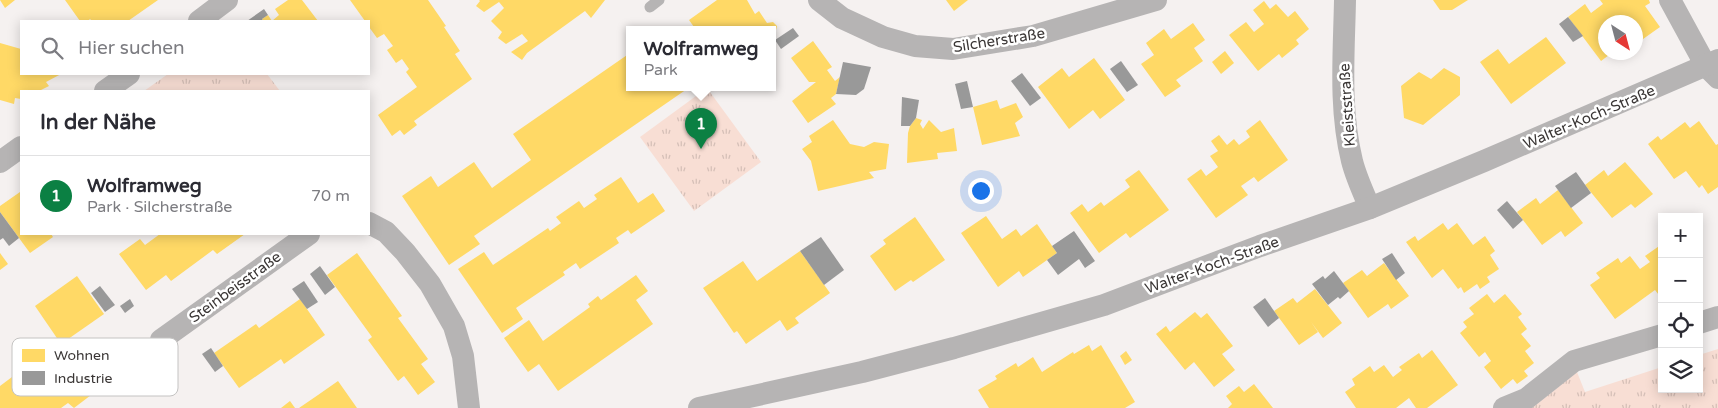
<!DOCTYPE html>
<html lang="de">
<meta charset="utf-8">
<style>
body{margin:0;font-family:"Varela Round",sans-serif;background:#f7f7f7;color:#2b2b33}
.controls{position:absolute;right:15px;bottom:15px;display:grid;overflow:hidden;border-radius:0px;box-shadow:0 2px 12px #0003}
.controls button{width:45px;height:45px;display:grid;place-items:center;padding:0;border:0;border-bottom:1px solid #e1e1e2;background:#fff;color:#2b2b33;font:25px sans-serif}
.compass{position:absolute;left:1598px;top:15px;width:45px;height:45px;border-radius:50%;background:#fff;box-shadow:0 2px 12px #0003;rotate:144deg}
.you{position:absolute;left:980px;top:190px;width:18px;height:18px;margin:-12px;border:4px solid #fff;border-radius:50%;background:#1a73e8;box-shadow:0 0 0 8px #1a73e833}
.badge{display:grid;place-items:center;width:32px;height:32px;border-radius:50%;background:#0b8043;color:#fff;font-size:16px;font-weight:700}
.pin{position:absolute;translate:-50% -41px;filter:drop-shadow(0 1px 2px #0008)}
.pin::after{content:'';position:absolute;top:26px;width:18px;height:15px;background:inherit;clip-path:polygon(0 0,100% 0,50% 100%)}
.popup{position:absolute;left:626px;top:26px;width:150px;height:65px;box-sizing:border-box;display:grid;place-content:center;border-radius:0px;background:#fff;filter:drop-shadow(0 1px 4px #0005);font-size:16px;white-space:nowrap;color:#7c7c81}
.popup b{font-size:19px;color:#2b2b33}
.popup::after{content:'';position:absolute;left:50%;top:100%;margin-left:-10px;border:10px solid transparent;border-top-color:#fff}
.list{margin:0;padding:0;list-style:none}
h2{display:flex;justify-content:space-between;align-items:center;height:65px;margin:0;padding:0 20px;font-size:21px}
h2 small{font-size:16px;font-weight:400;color:#7c7c81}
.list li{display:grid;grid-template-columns:32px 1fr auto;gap:15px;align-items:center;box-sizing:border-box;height:80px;padding:0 20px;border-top:1px solid #e1e1e2}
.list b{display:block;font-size:19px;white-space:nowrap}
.list p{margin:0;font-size:16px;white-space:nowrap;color:#7c7c81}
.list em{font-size:16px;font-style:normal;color:#7c7c81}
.icon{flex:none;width:28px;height:28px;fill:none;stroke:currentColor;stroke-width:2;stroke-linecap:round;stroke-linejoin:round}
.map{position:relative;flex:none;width:1718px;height:408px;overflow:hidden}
.search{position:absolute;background:#fff;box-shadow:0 2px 12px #0003;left:20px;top:20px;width:350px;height:55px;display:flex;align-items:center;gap:12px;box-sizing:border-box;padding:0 18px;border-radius:0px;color:#7c7c81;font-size:19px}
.panel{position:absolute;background:#fff;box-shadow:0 2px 12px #0003;left:20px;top:90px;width:350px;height:145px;border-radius:0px}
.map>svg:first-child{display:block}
.grass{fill:url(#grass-tufts)}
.homes{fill:#ffd966}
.industry{fill:#999}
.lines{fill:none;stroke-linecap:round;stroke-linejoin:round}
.service{stroke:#b6b4b4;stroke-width:11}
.minor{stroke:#b6b4b4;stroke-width:22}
.labels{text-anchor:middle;stroke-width:5;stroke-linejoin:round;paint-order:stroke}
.street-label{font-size:15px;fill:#3a3635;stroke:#fff}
.key{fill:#fff;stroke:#c4c3c2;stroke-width:1}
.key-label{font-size:14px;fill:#3a3635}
</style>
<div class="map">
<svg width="1718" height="408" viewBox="0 0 1718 408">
<defs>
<pattern id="grass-tufts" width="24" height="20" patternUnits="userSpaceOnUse" patternTransform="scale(1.25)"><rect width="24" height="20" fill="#f8ded4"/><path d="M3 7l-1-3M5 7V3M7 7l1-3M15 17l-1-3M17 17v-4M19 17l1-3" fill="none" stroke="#d5bfb7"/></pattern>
</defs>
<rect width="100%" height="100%" fill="#f5f1f0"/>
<g class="grass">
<path d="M 168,74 L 267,74 L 280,91 L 144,91 Z"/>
<path d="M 707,88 L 761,162 L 694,211 L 640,137 Z"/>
<path d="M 1718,349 L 1718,408 L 1532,408 L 1577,372 L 1585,392 L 1662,367 L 1662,389 L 1699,389 L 1699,355 Z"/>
</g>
<g class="homes">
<path d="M 0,0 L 15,0 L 5,8 Z"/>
<path d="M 65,0 L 158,0 L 128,21 L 92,21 L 90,19 L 88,21 L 80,21 Z"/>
<path d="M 288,0 L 302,0 L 318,21 L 263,21 L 262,19 L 268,15 L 272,21 L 279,15 L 275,9 Z"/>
<path d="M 350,0 L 428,0 L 446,26 L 444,27 L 460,51 L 455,54 L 472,79 L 414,121 L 417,125 L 404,135 L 400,130 L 392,136 L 378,115 L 417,87 L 406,72 L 409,69 L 402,59 L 396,63 L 387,50 L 393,46 L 384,34 L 377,38 L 369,27 L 369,21 L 365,21 Z"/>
<path d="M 479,0 L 605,0 L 591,18 L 585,11 L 527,53 L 522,60 L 511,52 L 528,41 L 522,34 L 506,44 L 498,38 L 502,32 L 491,21 L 504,8 L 499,2 L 484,12 L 476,6 L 480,1 Z"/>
<path d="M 717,0 L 747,0 L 755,14 L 759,11 L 767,23 L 773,22 L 777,26 L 776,30 L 772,32 L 772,30 L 689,30 L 694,27 L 689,20 Z"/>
<path d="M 946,0 L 968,0 L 954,11 Z"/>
<path d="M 1433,0 L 1468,0 L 1452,10 L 1440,10 Z"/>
<path d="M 1600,0 L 1649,0 L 1650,3 L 1645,6 L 1660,27 L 1636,44 L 1636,22 L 1606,22 L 1606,52 L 1613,52 L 1601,61 L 1568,17 L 1585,4 L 1591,13 L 1603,4 Z"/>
<path d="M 1264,1 L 1270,9 L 1276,4 L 1288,17 L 1295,11 L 1309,29 L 1296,40 L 1299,44 L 1282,58 L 1279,54 L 1258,71 L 1229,35 L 1246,22 L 1254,32 L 1264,24 L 1253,10 Z"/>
<path d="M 1193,23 L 1205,40 L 1194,48 L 1203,61 L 1176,80 L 1181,86 L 1165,97 L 1141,64 L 1154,55 L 1146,43 L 1164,29 L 1171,39 Z"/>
<path d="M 1546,37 L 1566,63 L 1511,104 L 1480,62 L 1498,49 L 1509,64 Z"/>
<path d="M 813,41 L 832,67 L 827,70 L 835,81 L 840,77 L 836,94 L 831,98 L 836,104 L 808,123 L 792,101 L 816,82 L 809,82 L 791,58 Z"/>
<path d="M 0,43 L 21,49 L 21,74 L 61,74 L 46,82 L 49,86 L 39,91 L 21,91 L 21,99 L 15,98 L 14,104 L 0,100 Z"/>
<path d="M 1225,51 L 1234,63 L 1221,74 L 1212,62 Z"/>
<path d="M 630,53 L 630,88 L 687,89 L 474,236 L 480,244 L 449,265 L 402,196 L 431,176 L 438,187 L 474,162 L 492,188 L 531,160 L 513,134 Z"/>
<path d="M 1094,58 L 1125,100 L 1100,119 L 1093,110 L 1069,129 L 1038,87 L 1062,68 L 1069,77 Z"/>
<path d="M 1444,68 L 1460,77 L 1460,95 L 1423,125 L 1404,118 L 1401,86 L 1419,72 L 1431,79 Z"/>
<path d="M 997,100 L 1000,109 L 1016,103 L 1023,117 L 1015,123 L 1020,136 L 982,145 L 973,107 Z"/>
<path d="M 916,118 L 922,120 L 920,124 L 923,129 L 929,120 L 941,132 L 954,128 L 957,151 L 937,153 L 938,159 L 907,163 L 908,133 L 910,126 Z"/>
<path d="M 833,120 L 850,144 L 864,147 L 874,142 L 889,144 L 886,169 L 869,172 L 874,178 L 818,191 L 811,161 L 802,149 L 812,142 L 809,136 Z"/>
<path d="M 1260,120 L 1288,160 L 1258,182 L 1254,177 L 1241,186 L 1248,195 L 1216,218 L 1187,179 L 1201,169 L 1206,176 L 1218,167 L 1210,156 L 1218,151 L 1211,141 L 1219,135 L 1227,145 L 1234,139 L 1239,145 L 1250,137 L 1246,131 Z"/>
<path d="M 1699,121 L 1716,145 L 1718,144 L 1718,187 L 1708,194 L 1702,185 L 1699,188 L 1686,171 L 1674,179 L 1648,144 L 1658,136 L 1661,140 L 1685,122 L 1690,128 Z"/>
<path d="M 1625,162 L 1653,194 L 1635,208 L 1631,204 L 1612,218 L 1585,185 L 1604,170 L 1608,176 Z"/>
<path d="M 1139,170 L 1169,210 L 1130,238 L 1126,233 L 1099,253 L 1070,213 L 1082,204 L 1088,212 L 1101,202 L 1104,206 L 1130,187 L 1125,180 Z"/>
<path d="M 621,177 L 638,203 L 653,193 L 665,211 L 631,234 L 628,230 L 616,238 L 619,243 L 580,269 L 576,263 L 563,272 L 565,275 L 516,308 L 523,319 L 502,333 L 458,269 L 484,252 L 493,265 L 548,228 L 550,231 L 561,223 L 556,217 L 579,201 L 584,208 L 597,199 L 594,195 Z"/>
<path d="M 1558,190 L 1583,223 L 1565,237 L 1561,231 L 1542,245 L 1517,212 L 1536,198 L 1540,204 Z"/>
<path d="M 20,192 L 21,194 L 21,234 L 51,234 L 53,237 L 30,253 L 0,212 L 0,206 Z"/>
<path d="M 986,216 L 1002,239 L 1016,229 L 1021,236 L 1037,224 L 1057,253 L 1023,277 L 1019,271 L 998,287 L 961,233 Z"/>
<path d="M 915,217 L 945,260 L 913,282 L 911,280 L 895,291 L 870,256 L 886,244 L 883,240 Z"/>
<path d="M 1443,223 L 1448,230 L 1457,223 L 1473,245 L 1485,236 L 1495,251 L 1490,255 L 1499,269 L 1487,277 L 1490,282 L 1480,289 L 1477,284 L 1464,293 L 1461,287 L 1458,289 L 1443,269 L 1432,278 L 1406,242 L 1415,236 L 1418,241 Z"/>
<path d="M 160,234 L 245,234 L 217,254 L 213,250 L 171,281 L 166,275 L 146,290 L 119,254 L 140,239 L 145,245 Z"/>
<path d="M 1662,244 L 1662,299 L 1655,290 L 1615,319 L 1590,285 L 1600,278 L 1596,273 L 1618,258 L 1621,263 L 1630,256 L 1640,269 L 1650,262 L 1645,256 Z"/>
<path d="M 800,251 L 830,293 L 795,318 L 799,323 L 787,331 L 780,320 L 746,344 L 737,331 L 734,333 L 703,288 L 743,261 L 757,281 Z"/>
<path d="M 0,253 L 8,264 L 0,270 Z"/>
<path d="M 357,253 L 402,316 L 398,318 L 428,359 L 421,364 L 435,382 L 418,395 L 404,376 L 398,381 L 368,340 L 372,337 L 327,275 Z"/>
<path d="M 1384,263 L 1409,296 L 1391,309 L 1388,304 L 1368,318 L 1343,283 L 1362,270 L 1367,276 Z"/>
<path d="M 636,275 L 648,291 L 636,300 L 653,324 L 558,391 L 539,364 L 528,372 L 504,338 L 529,320 L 543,341 L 590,307 L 588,304 L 598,296 L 601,300 Z"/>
<path d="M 77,276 L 104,314 L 61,344 L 35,306 Z"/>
<path d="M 1315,289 L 1342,323 L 1323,338 L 1311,322 L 1318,332 L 1299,345 L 1274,311 L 1293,298 L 1297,303 Z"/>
<path d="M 1487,294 L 1494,303 L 1505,294 L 1522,314 L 1518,317 L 1527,329 L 1521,334 L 1531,346 L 1525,351 L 1534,363 L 1524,371 L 1528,376 L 1517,384 L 1513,379 L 1501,389 L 1484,367 L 1491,361 L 1485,352 L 1479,357 L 1460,333 L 1467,327 L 1463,322 L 1474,314 L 1469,308 Z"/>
<path d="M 300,299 L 325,335 L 284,364 L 281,359 L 239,388 L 214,353 L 256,324 L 259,328 Z"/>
<path d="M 1195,312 L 1201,318 L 1207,313 L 1233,346 L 1222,354 L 1235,370 L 1214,387 L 1194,362 L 1185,370 L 1156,334 L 1166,326 L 1170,332 Z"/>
<path d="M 1089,345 L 1092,351 L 1101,345 L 1135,402 L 1125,408 L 989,408 L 978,390 L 997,379 L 995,376 L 1016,363 L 1018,367 L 1033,357 L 1042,372 L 1073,352 L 1074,354 Z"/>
<path d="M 1432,350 L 1458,385 L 1427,408 L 1416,408 L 1409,398 L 1396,408 L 1356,408 L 1345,392 L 1355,385 L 1352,379 L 1370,366 L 1374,372 L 1384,365 L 1393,377 L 1402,370 L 1399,367 L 1419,353 L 1422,358 Z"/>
<path d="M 1126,351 L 1132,360 L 1125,365 L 1120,356 Z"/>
<path d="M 71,357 L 95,392 L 74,408 L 68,403 L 61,408 L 0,408 L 0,386 L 16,374 L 22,382 L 43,367 L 48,374 Z"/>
<path d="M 338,381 L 357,408 L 299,408 L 318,395 Z"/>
<path d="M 1254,384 L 1273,408 L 1228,408 L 1232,404 L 1226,396 L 1239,386 L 1244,392 Z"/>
<path d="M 290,401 L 295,408 L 281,408 Z"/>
</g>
<g class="industry">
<path d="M 264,9 L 268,15 L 262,19 L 263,21 L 247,21 Z"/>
<path d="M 1568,17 L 1583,36 L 1573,42 L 1559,24 Z"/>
<path d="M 793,28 L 799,36 L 781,49 L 775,40 Z"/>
<path d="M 1121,61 L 1138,85 L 1127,92 L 1110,69 Z"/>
<path d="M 843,62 L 871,67 L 864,89 L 856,95 L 836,94 Z"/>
<path d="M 1022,73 L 1041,98 L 1030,106 L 1011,81 Z"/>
<path d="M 967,81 L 973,107 L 961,109 L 955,84 Z"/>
<path d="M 902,97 L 919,100 L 916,118 L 910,126 L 901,126 Z"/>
<path d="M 1576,172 L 1591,193 L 1571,208 L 1555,186 Z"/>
<path d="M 1507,201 L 1523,220 L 1513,229 L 1497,210 Z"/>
<path d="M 0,212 L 19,238 L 9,246 L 3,238 L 0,240 Z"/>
<path d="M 1074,231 L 1095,261 L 1085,268 L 1079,259 L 1058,275 L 1047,260 L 1057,253 L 1052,246 Z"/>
<path d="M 821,237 L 844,270 L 824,285 L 800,251 Z"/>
<path d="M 1392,253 L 1405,273 L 1396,280 L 1382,259 Z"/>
<path d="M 320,266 L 335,287 L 325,295 L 310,274 Z"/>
<path d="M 1334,271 L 1349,291 L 1340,299 L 1338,297 L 1328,305 L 1312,284 L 1323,276 L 1325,279 Z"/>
<path d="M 304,281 L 318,302 L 307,309 L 292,289 Z"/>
<path d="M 100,286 L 115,305 L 105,312 L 91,293 Z"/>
<path d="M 1265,298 L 1279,318 L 1268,327 L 1253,307 Z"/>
<path d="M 130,299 L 134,306 L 125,313 L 120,306 Z"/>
<path d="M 117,347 L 137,376 L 119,389 L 113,380 L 95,392 L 74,362 L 91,350 L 99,360 Z"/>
<path d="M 211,348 L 223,366 L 215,372 L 202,354 Z"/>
</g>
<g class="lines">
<path class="service" d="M 650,7 L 659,0"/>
<g class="minor">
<path d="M 819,0 L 842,18 L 883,37 L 915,46 L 953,49 L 1033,36 L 1156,0"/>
<path d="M 1345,0 C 1344,54 1339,108 1352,161 C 1356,177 1363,192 1370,208"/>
<path d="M 1670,0 L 1706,66 L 1718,78"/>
<path d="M 199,21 L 227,0"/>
<path d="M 105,91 L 129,74"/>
<path d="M 0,162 L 21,147"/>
<path d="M 369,223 L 386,232 L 405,252 L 430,284 L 454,326 L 463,356 L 469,408"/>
<path d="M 1699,323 L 1718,317"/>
<path d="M 161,340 L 309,234"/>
<path d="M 699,408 L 862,372 L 954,348 L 1104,305 L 1260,246 L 1370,208 L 1484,161 L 1718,60"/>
<path d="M 1504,408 L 1526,399 L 1574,361 L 1662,335"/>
</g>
</g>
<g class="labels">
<g class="street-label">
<text transform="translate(999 40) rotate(-9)" y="5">Silcherstraße</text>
<text transform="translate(1347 105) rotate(-94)" y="5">Kleiststraße</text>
<text transform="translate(1589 117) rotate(-23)" y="5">Walter-Koch-Straße</text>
<text transform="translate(1212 265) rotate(-20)" y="5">Walter-Koch-Straße</text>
<text transform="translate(235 287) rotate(-36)" y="5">Steinbeisstraße</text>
</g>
</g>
<rect x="12" y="338" width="166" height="58" rx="8" class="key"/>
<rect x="22" y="349" width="23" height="13" fill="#ffd966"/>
<rect x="22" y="371" width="23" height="14" fill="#999"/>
<g class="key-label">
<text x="54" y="360">Wohnen</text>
<text x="54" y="383">Industrie</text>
</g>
</svg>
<div class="controls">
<button>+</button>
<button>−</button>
<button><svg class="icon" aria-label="locate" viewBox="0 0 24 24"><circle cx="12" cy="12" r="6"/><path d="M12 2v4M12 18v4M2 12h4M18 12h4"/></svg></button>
<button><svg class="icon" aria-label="layers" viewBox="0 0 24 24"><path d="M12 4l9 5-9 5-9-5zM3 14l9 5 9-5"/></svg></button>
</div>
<svg class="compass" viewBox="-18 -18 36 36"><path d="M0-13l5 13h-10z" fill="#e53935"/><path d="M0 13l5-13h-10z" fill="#7c7c81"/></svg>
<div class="you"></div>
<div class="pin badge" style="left:701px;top:149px">1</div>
<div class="popup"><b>Wolframweg</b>Park</div>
<div class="search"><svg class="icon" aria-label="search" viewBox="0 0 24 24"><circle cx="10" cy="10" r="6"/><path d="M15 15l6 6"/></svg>Hier suchen</div>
<section class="panel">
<h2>In der Nähe<small></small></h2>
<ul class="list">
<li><span class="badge">1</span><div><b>Wolframweg</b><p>Park · Silcherstraße</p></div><em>70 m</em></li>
</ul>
</section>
</div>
